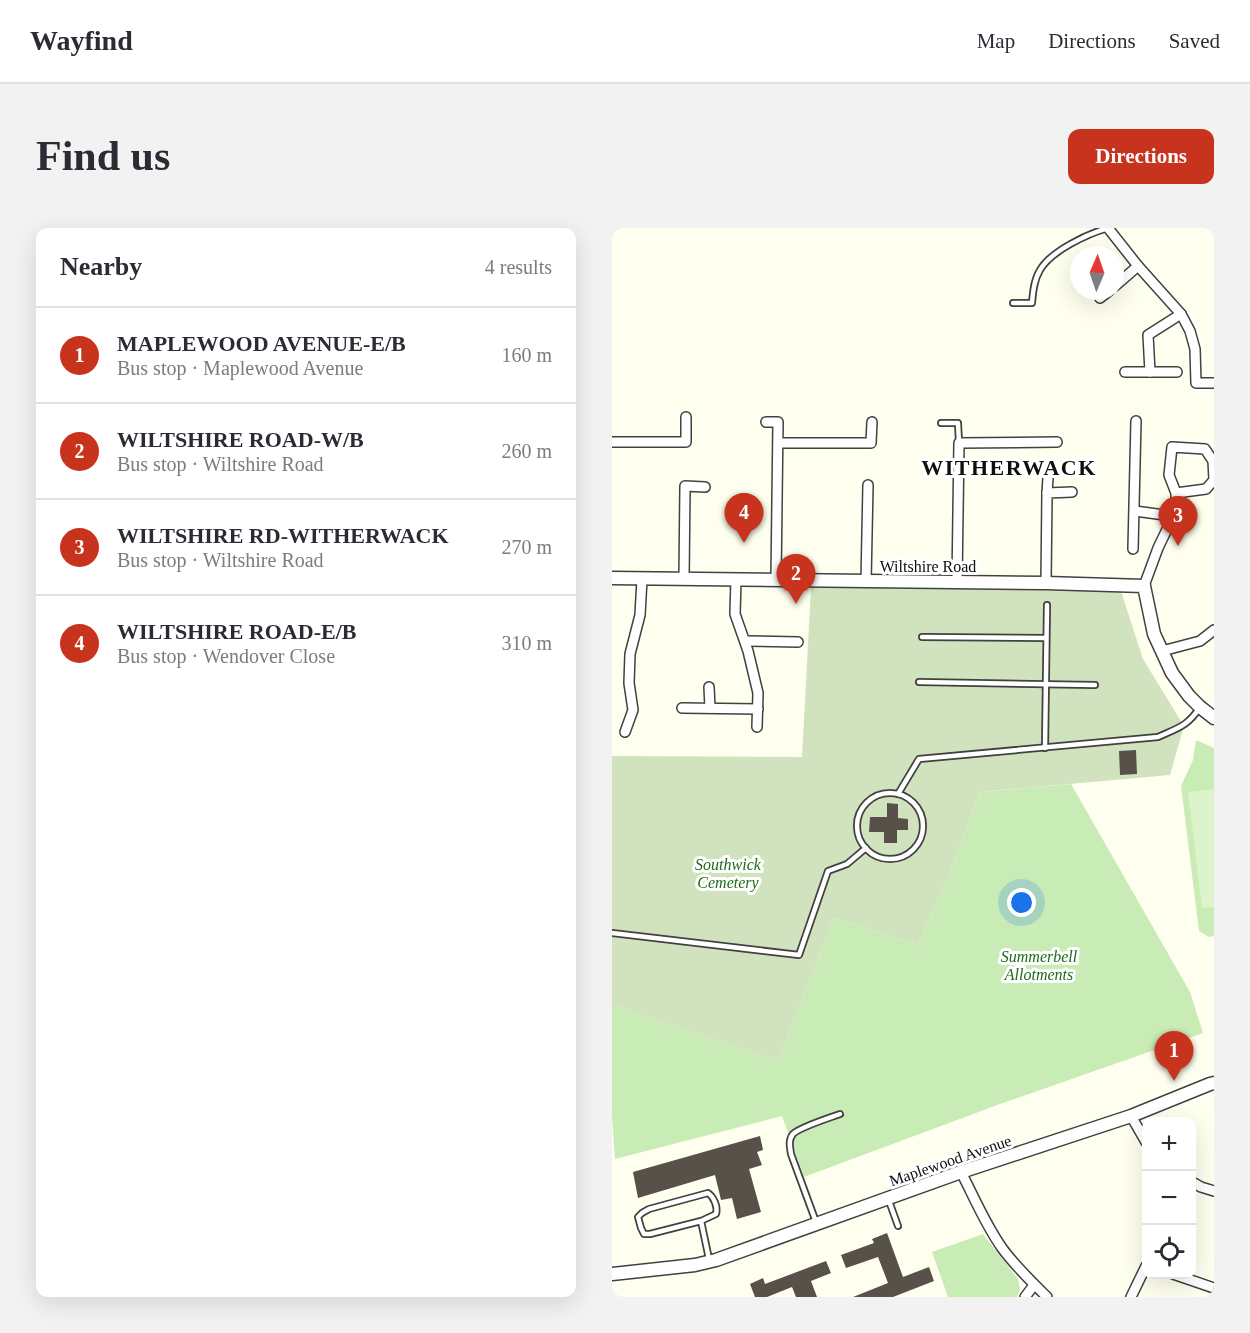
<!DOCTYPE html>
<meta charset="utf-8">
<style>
body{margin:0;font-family:Georgia,serif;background:#f2f2f3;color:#2b2b33}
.controls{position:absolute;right:18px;bottom:18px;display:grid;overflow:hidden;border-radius:12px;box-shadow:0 6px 24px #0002}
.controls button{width:54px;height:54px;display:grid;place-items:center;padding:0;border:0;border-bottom:2px solid #e1e1e2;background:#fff;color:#2b2b33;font:30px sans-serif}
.compass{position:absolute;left:458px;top:18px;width:54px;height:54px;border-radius:50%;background:#fff;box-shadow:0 6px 24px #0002;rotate:2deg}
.you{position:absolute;left:410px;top:675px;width:21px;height:21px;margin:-15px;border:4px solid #fff;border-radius:50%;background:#1a73e8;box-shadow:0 0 0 9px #1a73e833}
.badge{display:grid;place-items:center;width:39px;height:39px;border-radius:50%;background:#c7331d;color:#fff;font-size:20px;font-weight:700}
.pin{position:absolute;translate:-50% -50px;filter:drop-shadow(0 2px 3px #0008)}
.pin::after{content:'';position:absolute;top:32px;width:21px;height:18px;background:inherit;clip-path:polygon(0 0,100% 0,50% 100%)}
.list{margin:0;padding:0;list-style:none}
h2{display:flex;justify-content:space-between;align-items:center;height:78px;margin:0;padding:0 24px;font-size:26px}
h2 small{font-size:20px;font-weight:400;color:#7c7c81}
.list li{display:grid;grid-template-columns:39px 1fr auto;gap:18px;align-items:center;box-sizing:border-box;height:96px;padding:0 24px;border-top:2px solid #e1e1e2}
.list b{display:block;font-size:22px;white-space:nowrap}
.list p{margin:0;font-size:20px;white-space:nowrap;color:#7c7c81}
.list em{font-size:20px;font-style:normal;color:#7c7c81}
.icon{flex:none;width:33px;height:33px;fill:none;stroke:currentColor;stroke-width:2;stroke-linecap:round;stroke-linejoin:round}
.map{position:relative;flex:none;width:602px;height:1069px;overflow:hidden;border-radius:12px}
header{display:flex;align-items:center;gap:36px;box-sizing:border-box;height:84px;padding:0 30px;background:#fff;border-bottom:2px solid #e1e1e2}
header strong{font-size:28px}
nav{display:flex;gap:33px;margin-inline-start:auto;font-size:21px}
.intro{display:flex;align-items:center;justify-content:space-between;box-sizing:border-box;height:144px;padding:0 36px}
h1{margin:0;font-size:42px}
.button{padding:15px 27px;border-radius:12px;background:#c7331d;color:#fff;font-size:21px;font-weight:700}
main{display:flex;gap:36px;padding:0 36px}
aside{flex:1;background:#fff;border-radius:12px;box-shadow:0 6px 24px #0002}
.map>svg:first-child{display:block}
.green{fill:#c9ecb6}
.cemetery{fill:#d1e3be}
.pitch{fill:#ddf3c9}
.building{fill:#58514a}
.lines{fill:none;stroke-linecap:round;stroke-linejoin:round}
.service-casing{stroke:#414141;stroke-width:8}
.minor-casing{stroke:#414141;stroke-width:12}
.tertiary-casing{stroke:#414141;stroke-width:15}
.service{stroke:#fff;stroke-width:4.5}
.minor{stroke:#fff;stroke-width:9}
.tertiary{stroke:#fff;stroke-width:12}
.labels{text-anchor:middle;stroke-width:6;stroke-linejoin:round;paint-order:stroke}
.street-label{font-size:16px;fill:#0e0e0e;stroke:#fff}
.park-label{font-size:16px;font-style:italic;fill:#1d6a1a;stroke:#fff}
.district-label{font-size:22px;font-weight:bold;letter-spacing:1.5px;fill:#0e0e0e;stroke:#fff}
</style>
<header>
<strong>Wayfind</strong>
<nav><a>Map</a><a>Directions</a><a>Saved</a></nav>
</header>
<div class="intro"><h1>Find us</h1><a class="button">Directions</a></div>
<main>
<aside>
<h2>Nearby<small>4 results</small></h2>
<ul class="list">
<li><span class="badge">1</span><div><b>MAPLEWOOD AVENUE-E/B</b><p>Bus stop · Maplewood Avenue</p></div><em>160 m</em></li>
<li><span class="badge">2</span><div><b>WILTSHIRE ROAD-W/B</b><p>Bus stop · Wiltshire Road</p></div><em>260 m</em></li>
<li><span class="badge">3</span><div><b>WILTSHIRE RD-WITHERWACK</b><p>Bus stop · Wiltshire Road</p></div><em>270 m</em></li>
<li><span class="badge">4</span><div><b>WILTSHIRE ROAD-E/B</b><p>Bus stop · Wendover Close</p></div><em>310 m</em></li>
</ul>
</aside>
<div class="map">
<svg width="602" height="1069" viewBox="0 0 602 1069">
<rect width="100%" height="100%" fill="#ffffef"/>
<g class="green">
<path d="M 584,512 L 602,520 L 602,708 L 597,709 L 587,703 L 569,558 L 581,532 Z"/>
<path d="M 459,556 L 578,764 L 591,805 L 388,876 L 192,949 L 170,888 L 3,931 L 0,889 L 0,777 L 166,833 L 222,690 L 306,717 L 337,647 L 368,564 Z"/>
<path d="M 371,1006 L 406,1051 L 408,1061 L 405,1069 L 336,1069 L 320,1024 Z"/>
</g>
<path class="cemetery" d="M 199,359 L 509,363 L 531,431 L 572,498 L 558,547 L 368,564 L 337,647 L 306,717 L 222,690 L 166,833 L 0,777 L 0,528 L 190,529 Z"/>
<path class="pitch" d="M 602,561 L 602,679 L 590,680 L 576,564 Z"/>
<g class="building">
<path d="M 524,522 L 525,546 L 508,547 L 507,523 Z"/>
<path d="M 275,575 L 286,576 L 286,590 L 296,591 L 296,602 L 285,602 L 285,615 L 272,615 L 272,604 L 257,604 L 258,589 L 275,589 Z"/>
<path d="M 148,908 L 151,922 L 145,924 L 150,937 L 137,941 L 149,984 L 125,991 L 120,970 L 109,972 L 103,947 L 26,970 L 21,944 Z"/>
<path d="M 275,1005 L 291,1049 L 317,1039 L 322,1053 L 281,1069 L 241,1069 L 276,1055 L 266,1029 L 234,1040 L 229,1027 L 262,1015 L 260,1011 Z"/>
<path d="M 214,1033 L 219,1045 L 199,1053 L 205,1069 L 184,1069 L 180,1059 L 155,1069 L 143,1069 L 138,1056 L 151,1050 L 153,1056 Z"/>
</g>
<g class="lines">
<g class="service-casing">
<g id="service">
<path d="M 401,75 L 420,75 C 421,64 422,52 428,42 C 439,23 475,6 496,0"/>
<path d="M 329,195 L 346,195 L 347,215"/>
<path d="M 310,409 L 434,410"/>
<path d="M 307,454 L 483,457"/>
<path d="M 433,520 L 435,377"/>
<circle cx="278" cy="598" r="33"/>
<path d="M 286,566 L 307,531 L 546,509 C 566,500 576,498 588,479"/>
<path d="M 0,705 L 187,727 L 216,643 L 235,636 L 254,620"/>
<path d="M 277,973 L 286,998"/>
<path d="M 89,993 L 104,986 C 106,979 102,969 96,965 L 37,981 L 30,985 L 26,989 L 29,1000 L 32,1006 L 38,1006 L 89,993 L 97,1031"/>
<path d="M 204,994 L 179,926 C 178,919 176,912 181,906 C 188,899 217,890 228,886"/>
</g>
</g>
<g class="minor-casing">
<g id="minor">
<path d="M 496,0 L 526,38 L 569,86 L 578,103 L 583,121 L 584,155 L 602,155"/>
<path d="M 503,58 L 526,38"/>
<path d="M 488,70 L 497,63"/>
<path d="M 513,144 L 538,144"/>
<path d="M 565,144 L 538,144 L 536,107 L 569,86"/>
<path d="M 154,194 L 166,194 L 164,352"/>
<path d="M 0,214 L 74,214 L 74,189"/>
<path d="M 167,215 L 259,215 L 260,194"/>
<path d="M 435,265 L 436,250"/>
<path d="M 523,283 L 560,288"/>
<path d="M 521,321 L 524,193"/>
<path d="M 72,350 L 73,258 L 93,259"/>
<path d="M 124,352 L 123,386 L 136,423 L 146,465 L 145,499"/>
<path d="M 254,354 L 256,257"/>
<path d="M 345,354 L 347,215 L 445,214"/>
<path d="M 434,355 L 435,265 L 460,264"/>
<path d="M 532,358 L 546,320 L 559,293 L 564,271 L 564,265 L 557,247 L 560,219 L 593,221 L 601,233 L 602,252 L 594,261 L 564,265"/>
<path d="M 133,413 L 186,414"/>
<path d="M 550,423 L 588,413 L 602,402"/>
<path d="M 97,459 L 98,480"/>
<path d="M 70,480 L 146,481"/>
<path d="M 13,504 L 21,482 L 17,455 L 18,426 L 28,387 L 30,351"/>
<path d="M 519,888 L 534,914"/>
<path d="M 349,944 C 362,969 373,996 390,1020 C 403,1038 419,1053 435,1069"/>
<path d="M 580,954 L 589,959 L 602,963"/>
<path d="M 561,1046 L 602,1060"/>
<path d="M 413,1069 L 422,1057"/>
<path d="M 519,1069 L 534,1038"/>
</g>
</g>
<g class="tertiary-casing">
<g id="tertiary">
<path d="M 0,350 L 434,355 L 532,358 L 542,406 L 560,445 L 577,468 L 588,479 L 602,490"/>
<path d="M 0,1046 L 83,1037 L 104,1032 L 349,944 L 519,888 L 598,856 L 602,855"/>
</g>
</g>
<use href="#service" class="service"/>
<use href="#minor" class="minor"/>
<use href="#tertiary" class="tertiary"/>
</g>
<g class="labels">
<g class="street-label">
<text x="316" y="344">Wiltshire Road</text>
<text transform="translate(338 932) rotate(-19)" y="6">Maplewood Avenue</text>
</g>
<g class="park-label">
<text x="116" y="642">Southwick<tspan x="116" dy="18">Cemetery</tspan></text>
<text x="427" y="734">Summerbell<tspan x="427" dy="18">Allotments</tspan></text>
</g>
<g class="district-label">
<text x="397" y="247">WITHERWACK</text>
</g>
</g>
</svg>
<div class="controls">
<button>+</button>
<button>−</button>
<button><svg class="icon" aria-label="locate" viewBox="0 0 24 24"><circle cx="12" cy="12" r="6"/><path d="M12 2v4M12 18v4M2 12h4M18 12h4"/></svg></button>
</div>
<svg class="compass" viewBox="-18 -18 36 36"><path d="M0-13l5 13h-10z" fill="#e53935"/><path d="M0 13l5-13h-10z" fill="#7c7c81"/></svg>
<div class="you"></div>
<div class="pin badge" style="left:562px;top:853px">1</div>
<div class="pin badge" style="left:184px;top:376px">2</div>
<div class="pin badge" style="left:566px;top:318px">3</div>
<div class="pin badge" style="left:132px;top:315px">4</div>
</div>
</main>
